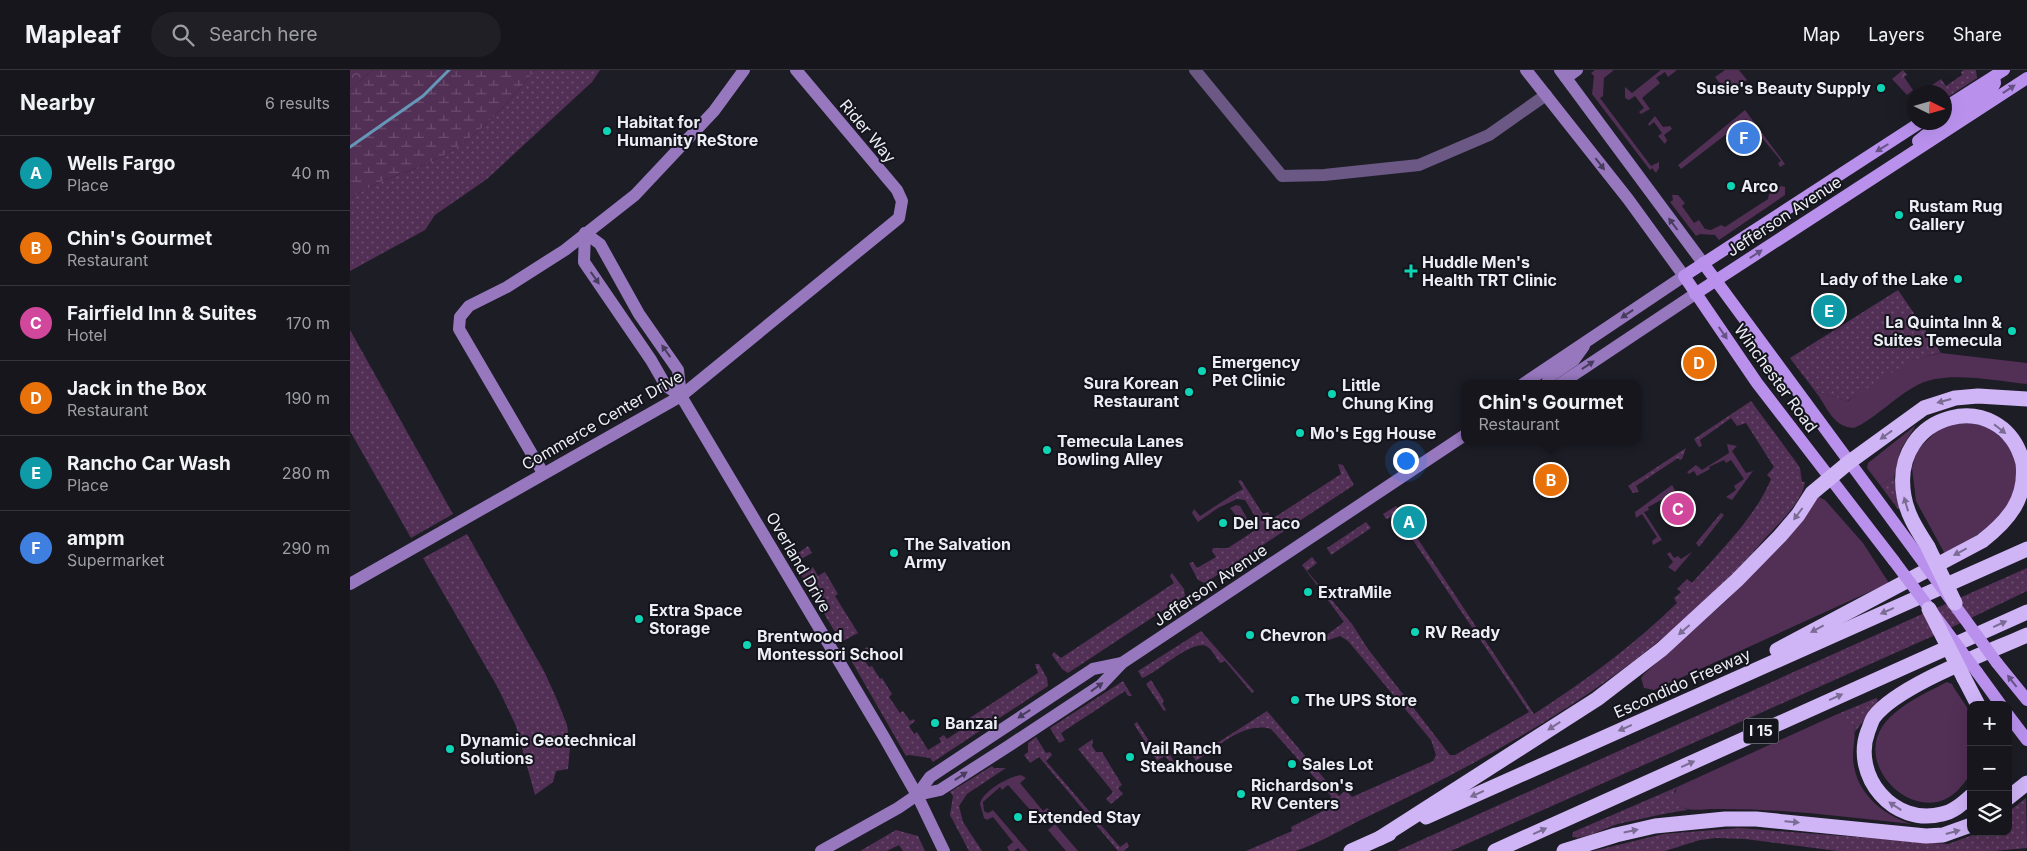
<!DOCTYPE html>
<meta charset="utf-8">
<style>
body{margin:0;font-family:Inter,sans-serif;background:#1f1f25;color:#f1f3f6}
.controls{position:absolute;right:15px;bottom:15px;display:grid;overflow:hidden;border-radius:10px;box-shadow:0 5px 20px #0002}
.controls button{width:45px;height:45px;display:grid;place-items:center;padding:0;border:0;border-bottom:1px solid #35353b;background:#16161c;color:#f1f3f6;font:25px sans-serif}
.compass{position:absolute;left:1557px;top:15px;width:45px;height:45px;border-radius:50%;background:#16161c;box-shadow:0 5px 20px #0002;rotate:95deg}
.you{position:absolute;left:1055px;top:390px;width:18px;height:18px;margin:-12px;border:4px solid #fff;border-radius:50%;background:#1a73e8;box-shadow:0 0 0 8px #1a73e833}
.badge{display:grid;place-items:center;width:32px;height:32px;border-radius:50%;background:#ea580c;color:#fff;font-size:16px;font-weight:700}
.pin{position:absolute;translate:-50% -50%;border:2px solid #fff;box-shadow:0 1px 5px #0006}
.popup{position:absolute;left:1111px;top:310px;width:180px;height:65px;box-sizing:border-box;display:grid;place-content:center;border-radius:10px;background:#16161c;filter:drop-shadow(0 1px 4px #0005);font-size:16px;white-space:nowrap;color:#9e9fa3}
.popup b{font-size:19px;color:#f1f3f6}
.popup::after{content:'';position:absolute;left:50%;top:100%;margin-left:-10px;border:10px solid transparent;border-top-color:#16161c}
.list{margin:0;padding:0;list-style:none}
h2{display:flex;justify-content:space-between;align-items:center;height:65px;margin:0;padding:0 20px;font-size:21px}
h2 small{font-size:16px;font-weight:400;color:#9e9fa3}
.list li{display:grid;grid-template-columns:32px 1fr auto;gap:15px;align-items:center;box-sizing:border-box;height:75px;padding:0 20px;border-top:1px solid #35353b}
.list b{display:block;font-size:19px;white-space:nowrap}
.list p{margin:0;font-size:16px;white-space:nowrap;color:#9e9fa3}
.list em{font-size:16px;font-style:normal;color:#9e9fa3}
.icon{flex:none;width:28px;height:28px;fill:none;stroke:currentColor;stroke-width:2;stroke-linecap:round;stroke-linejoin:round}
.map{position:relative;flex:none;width:1677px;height:781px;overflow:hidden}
header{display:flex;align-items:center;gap:30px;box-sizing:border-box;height:70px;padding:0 25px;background:#16161c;border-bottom:1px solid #35353b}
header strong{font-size:24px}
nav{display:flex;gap:28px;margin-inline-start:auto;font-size:18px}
.search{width:350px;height:45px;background:#1f1f25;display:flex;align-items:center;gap:12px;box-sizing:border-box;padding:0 18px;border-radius:28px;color:#9e9fa3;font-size:19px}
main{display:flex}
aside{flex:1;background:#16161c}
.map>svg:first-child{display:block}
.grass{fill:url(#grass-dots)}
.forest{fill:url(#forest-crowns)}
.wetland{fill:url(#wetland-marsh)}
.garden{fill:#522f55}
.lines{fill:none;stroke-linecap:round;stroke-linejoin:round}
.stream{stroke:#6598b8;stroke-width:3}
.street{stroke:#6b5884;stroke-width:12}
.secondary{stroke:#9778bf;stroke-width:12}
.primary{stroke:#b991ed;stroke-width:12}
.highway{stroke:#cfb4f6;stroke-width:15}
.primary-bridge{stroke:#b991ed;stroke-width:12}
.highway-bridge{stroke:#cfb4f6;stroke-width:15}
.oneway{fill:#665285}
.oneway2{fill:#483c5e}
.oneway3{fill:#7b6c94}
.poi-dot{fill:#0dd5b5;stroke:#14141d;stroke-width:2}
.labels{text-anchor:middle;stroke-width:4;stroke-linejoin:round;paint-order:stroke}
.shield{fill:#14141d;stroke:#acacb4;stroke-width:1}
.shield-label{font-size:15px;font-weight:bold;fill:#ededf4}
.poi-label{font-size:16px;font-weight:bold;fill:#ededf4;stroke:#14141d;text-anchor:start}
.street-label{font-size:16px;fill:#ededf4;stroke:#14141d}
</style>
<header>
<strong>Mapleaf</strong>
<div class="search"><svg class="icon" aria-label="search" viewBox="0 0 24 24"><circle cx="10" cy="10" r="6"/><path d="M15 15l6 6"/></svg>Search here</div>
<nav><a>Map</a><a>Layers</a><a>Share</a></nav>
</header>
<main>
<aside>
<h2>Nearby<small>6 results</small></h2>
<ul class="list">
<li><span class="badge" style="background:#0f9aa8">A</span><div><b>Wells Fargo</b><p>Place</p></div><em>40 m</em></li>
<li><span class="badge" style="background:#e8710a">B</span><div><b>Chin's Gourmet</b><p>Restaurant</p></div><em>90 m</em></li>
<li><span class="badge" style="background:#d1479c">C</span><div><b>Fairfield Inn &amp; Suites</b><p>Hotel</p></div><em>170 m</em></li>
<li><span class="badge" style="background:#e8710a">D</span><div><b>Jack in the Box</b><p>Restaurant</p></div><em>190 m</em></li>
<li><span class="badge" style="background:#0f9aa8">E</span><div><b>Rancho Car Wash</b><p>Place</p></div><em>280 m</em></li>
<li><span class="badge" style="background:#3f7fe0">F</span><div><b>ampm</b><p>Supermarket</p></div><em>290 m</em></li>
</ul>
</aside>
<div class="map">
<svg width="1677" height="781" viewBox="0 0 1677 781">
<defs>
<pattern id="grass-dots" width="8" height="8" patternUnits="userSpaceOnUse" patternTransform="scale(1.25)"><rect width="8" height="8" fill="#522f55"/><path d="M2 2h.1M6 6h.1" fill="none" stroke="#6b4d6e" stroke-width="1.8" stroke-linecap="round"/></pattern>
<pattern id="forest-crowns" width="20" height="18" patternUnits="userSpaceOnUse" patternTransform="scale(1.25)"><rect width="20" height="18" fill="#522f55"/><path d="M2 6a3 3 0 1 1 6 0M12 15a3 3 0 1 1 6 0" fill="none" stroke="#6b4d6e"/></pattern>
<pattern id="wetland-marsh" width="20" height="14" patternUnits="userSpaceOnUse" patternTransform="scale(1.25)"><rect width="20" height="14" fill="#522f55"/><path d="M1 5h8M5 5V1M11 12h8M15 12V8" fill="none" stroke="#6b4d6e"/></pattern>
</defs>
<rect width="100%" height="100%" fill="#1d1d26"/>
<g class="grass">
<path d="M 185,0 L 250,0 L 242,12 L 137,109 L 85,145 L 75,160 L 0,201 L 0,129 C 24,112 49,105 76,94 C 121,75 155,37 185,0 Z"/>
<path d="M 1614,0 L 1626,0 L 1627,8 L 1595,29 L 1594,22 L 1572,22 L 1591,9 L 1596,16 L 1612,5 L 1611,2 Z"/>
<path d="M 1548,220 L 1591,283 C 1554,289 1530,315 1497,331 L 1465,321 L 1440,288 Z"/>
<path d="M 0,260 L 103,444 L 61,468 L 0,361 Z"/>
<path d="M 1401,331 L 1446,392 L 1450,398 L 1452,412 L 1455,412 L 1454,417 C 1447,438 1425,457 1411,473 C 1304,596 1162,678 1017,747 C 998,756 964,776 945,781 C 931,781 911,781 896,781 L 942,761 L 941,757 L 979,738 L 981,726 L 921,659 C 894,651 869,676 846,691 L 840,682 L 843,680 L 847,686 L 917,641 L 989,726 L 996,720 L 1002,727 L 1083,691 L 1086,685 L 1081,670 L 998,571 L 990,566 L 976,571 L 974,567 L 994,552 L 952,495 L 962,487 L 967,493 L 957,501 L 1002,554 L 1018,579 L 1100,685 L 1105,685 L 1179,642 L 1046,445 L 1036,449 L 1033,444 L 1046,436 L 1184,644 C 1235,611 1283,576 1327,533 L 1324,528 L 1331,522 L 1327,519 L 1337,509 L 1342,513 C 1369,482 1405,448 1421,409 L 1417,405 L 1424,397 L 1396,353 L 1387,356 L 1381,348 L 1350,370 L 1352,376 L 1349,377 L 1344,369 Z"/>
<path d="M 1336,378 L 1332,389 L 1330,390 L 1328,388 L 1286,416 L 1289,422 L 1283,423 L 1278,416 Z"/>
<path d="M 988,394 L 993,395 L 1004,415 L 855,513 L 848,510 L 839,493 L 843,492 L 847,498 L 866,487 L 862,481 L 863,478 L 878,478 L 904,461 L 906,448 L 895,430 L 887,429 L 884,424 L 893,419 L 888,411 L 891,410 L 913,444 L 918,442 L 922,449 L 991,404 Z"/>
<path d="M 1544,407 L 1549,430 L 1554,436 L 1548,439 L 1530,415 Z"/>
<path d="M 1371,443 L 1374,445 L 1349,477 L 1346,473 Z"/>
<path d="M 1016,452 L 1021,458 L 981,485 L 977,478 Z"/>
<path d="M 117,464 L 195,603 L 208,632 L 217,655 L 220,677 L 218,699 L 206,701 L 203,712 L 185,725 L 166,656 L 148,618 L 73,488 Z"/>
<path d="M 458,476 L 462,483 L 444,493 L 441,488 Z"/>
<path d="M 463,497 L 468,506 L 475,502 L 488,524 L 485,526 L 508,563 L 491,572 L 451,505 Z"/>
<path d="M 1677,498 L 1677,521 L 1594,561 L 1580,541 Z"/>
<path d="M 822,503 L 834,519 L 835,526 L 718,603 L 712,599 L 702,585 L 704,582 L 711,588 L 824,513 L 820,506 Z"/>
<path d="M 1579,541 L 1592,562 L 1101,781 L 1047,781 Z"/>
<path d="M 851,561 L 904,621 L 902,623 L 875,591 L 870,593 C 866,588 863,581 858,577 C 843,567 808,603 792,608 L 788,601 Z"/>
<path d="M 517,577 L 521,583 L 513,588 L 519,597 L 522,596 L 530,609 L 532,608 L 542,624 L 539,627 L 550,643 L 553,641 L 560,651 L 564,649 L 565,651 L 559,656 L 564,664 L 567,662 L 578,680 L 591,672 L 589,668 L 594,665 L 597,669 L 612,659 L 609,655 L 688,603 L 685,594 L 689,594 L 697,608 L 698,616 L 583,692 L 580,688 L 559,685 L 556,686 L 501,590 Z"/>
<path d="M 801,610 L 814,631 L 812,633 L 816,640 L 814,641 L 796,614 Z"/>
<path d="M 773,611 L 782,626 L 778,626 L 775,621 L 711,663 L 715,670 L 709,673 L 700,658 Z"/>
<path d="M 1526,628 L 1528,630 L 1526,634 L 1505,662 L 1504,655 L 1483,646 Z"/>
<path d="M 787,652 L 804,679 L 814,673 L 824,692 L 821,693 L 815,686 L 807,691 L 784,654 Z"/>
<path d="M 686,667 L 696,683 L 700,682 L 702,685 L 696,691 L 770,777 L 777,772 L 779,776 L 774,781 L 768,781 L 689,687 L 680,693 L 674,685 L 678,682 L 678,673 Z"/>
<path d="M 743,669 L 742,676 L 746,682 L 752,682 L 772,715 L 768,718 L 773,724 L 761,734 L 756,729 L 763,722 L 728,679 Z"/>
<path d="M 642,696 L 644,698 L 656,698 L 617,724 L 609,736 L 613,752 L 632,781 L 619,781 L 600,745 L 603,726 L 600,722 Z"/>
<path d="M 1327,717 L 1324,722 L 1332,737 L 1338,740 C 1314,743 1291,749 1268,754 C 1255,758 1235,770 1222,767 L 1223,762 Z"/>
<path d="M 1676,728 L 1677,778 L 1644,781 L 1487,781 L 1395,769 L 1366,768 L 1350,770 L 1315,781 L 1243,781 L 1313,764 L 1389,758 L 1598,774 L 1631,762 L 1658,762 L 1658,742 Z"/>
<path d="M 546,760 L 568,766 L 575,781 L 553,781 L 549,775 L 537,781 L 510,781 Z"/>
</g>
<g class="forest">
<path d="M 0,0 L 23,0 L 0,19 Z"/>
<path d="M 1553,0 L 1557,5 L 1554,7 L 1563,20 L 1557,25 L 1542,9 Z"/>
</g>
<path class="wetland" d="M 23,0 L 185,0 C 155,37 121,75 76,94 C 49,105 24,112 0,129 L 0,19 Z"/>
<g class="garden">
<path d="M 1245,0 L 1264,0 L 1254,8 L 1253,26 L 1250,28 L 1301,96 L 1309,92 L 1309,98 L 1306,103 L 1302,98 L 1300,100 L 1242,24 L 1244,6 L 1241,3 Z"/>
<path d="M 1311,0 L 1327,0 L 1318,7 L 1315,2 L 1306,8 L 1310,13 L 1292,28 L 1300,39 L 1291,44 L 1289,42 L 1294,38 L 1285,26 L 1279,30 L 1275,28 L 1275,17 L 1282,23 Z"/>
<path d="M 1375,0 L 1389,0 L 1397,10 L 1378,24 L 1365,7 Z"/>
<path d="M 1395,40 L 1435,94 L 1430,97 L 1428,93 L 1431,91 L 1428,87 L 1396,49 L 1331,99 L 1328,95 Z"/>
<path d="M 1305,46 L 1313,57 L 1320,56 L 1322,59 L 1314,65 L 1317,70 L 1315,74 L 1308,66 L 1312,63 L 1304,52 L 1299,56 L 1298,54 Z"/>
<path d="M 1431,116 L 1435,117 L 1435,125 L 1369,170 L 1365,165 L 1350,164 L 1346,166 L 1320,132 L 1323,130 L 1322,125 L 1328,125 L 1335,133 L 1332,136 L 1344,153 L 1349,150 L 1355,159 L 1361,160 L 1371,155 L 1375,157 L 1418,129 L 1419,124 Z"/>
<path d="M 1591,283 L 1677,293 L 1677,314 C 1645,311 1592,299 1564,317 C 1544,328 1523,350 1504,358 C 1482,357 1477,336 1465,321 L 1498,331 L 1562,290 Z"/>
<path d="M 1615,352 L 1638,357 L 1656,372 L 1668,395 L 1663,432 L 1637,459 L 1595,484 L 1566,431 L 1562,398 L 1567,380 L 1590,358 Z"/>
<path d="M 1566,355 L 1551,379 L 1544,407 L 1530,415 L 1517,398 L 1518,393 Z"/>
<path d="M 1377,374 L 1387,376 L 1382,381 L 1396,403 L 1403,401 L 1382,430 L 1376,427 L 1386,420 L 1384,416 L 1394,409 L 1381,390 L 1376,393 L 1374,390 L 1359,397 L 1360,399 L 1347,406 L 1344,401 L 1339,404 L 1337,402 L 1346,395 L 1352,400 L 1379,383 Z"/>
<path d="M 1322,415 L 1325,420 L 1320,423 L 1321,425 L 1298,437 L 1299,440 L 1294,442 L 1312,470 L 1303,475 L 1302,471 L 1307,467 L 1292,444 L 1286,448 L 1285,442 Z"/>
<path d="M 884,424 L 887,429 L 868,438 L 848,452 L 842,443 L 844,439 L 850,446 Z"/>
<path d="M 1467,426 L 1475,430 L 1513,473 L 1539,513 L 1304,620 L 1294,618 L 1291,608 L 1294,604 L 1378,529 L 1433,472 Z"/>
<path d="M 886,435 L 890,436 L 899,452 L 894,460 L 895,457 L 880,438 Z"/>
<path d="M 1320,482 L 1324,488 L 1328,486 L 1331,489 L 1342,482 L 1325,502 L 1318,497 L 1323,492 L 1317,484 Z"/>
<path d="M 1597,612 L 1602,614 C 1607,625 1618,635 1621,647 C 1623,656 1621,668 1621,678 C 1621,685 1622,693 1621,700 C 1620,707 1613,714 1609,719 C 1571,760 1504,700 1532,657 C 1546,636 1576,623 1597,612 Z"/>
<path d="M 1483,646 L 1492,646 L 1504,655 C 1506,665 1503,676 1503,687 C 1504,720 1530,744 1561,754 C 1496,747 1430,738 1365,739 C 1349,739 1333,744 1323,729 L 1327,717 Z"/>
<path d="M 671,705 L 676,708 L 670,713 L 693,741 L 697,738 L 701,741 L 690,751 L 658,715 L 652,720 L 650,717 L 633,732 L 634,741 L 638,743 L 643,740 L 678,781 L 671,781 L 668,778 L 664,781 L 659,781 L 657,777 L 663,772 L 643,747 L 637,750 L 634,748 L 630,734 C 633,721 658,707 671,705 Z"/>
<path d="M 705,754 L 728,781 L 716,781 L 698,760 Z"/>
</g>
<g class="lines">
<path class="stream" d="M 0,77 L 73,26 L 99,0"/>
<path class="street" d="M 845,0 L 932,106 L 974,105 L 1069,95 L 1139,65 L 1196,25"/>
<g class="secondary">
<path d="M 1210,0 L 1353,193"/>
<path d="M 1216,8 L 1227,0"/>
<path d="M 235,163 L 250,174 L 289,244 L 328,300 L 331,326 L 534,667 L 567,725 L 594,781"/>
<path d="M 235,163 L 234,192 L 301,290 L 316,316 L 331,326"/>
<path d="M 1173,314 L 1334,206 L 1278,129 L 1176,0"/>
<path d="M 1197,314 L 1199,307 L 1224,290 L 1234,276"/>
<path d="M 1210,314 L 1345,224"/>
<path d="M 193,403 L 109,259 L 110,247 L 119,236 L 157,217 L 215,180 L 285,125 L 364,41 L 394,0"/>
<path d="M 0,514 L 331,326 L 549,148 L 552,131 L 547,120 L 446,0"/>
<path d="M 567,725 L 590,720 L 657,677 L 751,615 L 772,593 L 1115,365"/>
<path d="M 471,781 L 548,738 L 567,725 L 580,707 L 743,599 L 772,593"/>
</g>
<g class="primary">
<path d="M 1594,38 L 1654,0"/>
<path d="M 1594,51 L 1642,19 L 1645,13 L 1644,7"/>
<path d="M 1568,71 L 1592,52"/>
<path d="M 1353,193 L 1565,481"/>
<path d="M 1345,224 L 1677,8"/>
<path d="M 1544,491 L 1407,313 L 1334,206 L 1571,52"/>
<path d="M 1647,593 L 1677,630"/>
<path d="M 1627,602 L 1651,635"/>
<path d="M 1658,645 L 1677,670"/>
</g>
<g class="highway">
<path d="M 1427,580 L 1632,471 C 1658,451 1677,429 1673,393 C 1653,314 1539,341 1554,426 C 1557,445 1568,461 1578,477"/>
<path d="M 1614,608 L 1628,635"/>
<path d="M 1621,726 C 1612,734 1603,742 1592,744 C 1544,757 1501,706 1518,661 C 1520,657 1521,651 1524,647 C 1548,615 1639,582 1677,565"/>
<path d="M 1658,728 L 1677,713"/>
<path d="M 1076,747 L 1677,479"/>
<path d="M 1030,768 L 1247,629 L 1312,579 L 1387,510 L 1430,466 L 1448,445 L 1462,423 L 1498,393 L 1574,338 L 1605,328 L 1628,326 L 1677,329"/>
<path d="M 1001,781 L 1039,764"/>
<path d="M 1145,781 L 1677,542"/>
<path d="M 1214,781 L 1266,765 L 1305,756 L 1375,749 L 1406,749 L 1576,766 L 1593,765 L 1621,755"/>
</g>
<g class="primary-bridge">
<path d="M 1565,481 L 1647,593"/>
<path d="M 1544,491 L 1627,602"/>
</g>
<g class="highway-bridge">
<path d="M 1578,477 L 1605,533"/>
<path d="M 1579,539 L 1614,608"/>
</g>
</g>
<defs><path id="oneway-solid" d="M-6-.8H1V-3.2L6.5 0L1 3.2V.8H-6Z" transform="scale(1.25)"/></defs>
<g class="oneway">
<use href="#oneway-solid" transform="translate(1659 19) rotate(-33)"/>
<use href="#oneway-solid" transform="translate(1532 78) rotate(148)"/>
<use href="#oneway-solid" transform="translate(1406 184) rotate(-33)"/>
<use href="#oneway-solid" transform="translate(1373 263) rotate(55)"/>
<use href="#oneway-solid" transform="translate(1662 611) rotate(-128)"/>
</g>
<g class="oneway2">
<use href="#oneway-solid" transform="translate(1250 94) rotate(52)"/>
<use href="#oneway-solid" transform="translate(1323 154) rotate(-127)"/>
<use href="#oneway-solid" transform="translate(245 208) rotate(55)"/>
<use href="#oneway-solid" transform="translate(1277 244) rotate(146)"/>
<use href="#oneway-solid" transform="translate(316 281) rotate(-125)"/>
<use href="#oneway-solid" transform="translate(1238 295) rotate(-34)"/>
<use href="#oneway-solid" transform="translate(747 617) rotate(-36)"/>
<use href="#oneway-solid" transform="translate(674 644) rotate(147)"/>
<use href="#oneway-solid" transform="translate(611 706) rotate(-33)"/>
</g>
<g class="oneway3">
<use href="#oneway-solid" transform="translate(1594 331) rotate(165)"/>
<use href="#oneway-solid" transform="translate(1650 359) rotate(38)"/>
<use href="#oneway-solid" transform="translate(1536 365) rotate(144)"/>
<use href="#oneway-solid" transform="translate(1556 434) rotate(-106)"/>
<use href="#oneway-solid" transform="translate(1448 444) rotate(127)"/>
<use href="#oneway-solid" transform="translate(1610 482) rotate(152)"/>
<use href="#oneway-solid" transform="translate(1537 541) rotate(156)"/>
<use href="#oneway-solid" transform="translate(1650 554) rotate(-24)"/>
<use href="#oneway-solid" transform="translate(1467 559) rotate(152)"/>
<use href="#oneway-solid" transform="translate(1334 560) rotate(139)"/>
<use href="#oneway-solid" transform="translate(1486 627) rotate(-24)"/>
<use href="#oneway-solid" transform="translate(1204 656) rotate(147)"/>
<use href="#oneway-solid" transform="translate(1275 658) rotate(156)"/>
<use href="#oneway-solid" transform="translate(1338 694) rotate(-24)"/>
<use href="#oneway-solid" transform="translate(1127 724) rotate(156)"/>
<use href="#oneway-solid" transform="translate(1545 736) rotate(-147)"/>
<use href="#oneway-solid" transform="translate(1442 752) rotate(5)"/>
<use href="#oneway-solid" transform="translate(1190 761) rotate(-24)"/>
<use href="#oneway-solid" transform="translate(1281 761) rotate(-12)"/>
<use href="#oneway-solid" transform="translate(1603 762) rotate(-15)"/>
</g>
<g class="poi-dot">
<circle cx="1531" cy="18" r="5"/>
<circle cx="257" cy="61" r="5"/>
<circle cx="1381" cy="116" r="5"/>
<circle cx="1549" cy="145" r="5"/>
<path d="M1058.5 193.5h5v5h5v5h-5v5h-5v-5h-5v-5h5z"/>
<circle cx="1608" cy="209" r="5"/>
<circle cx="1662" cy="261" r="5"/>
<circle cx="852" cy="301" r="5"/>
<circle cx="839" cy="322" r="5"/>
<circle cx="982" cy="324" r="5"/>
<circle cx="950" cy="363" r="5"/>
<circle cx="697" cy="380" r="5"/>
<circle cx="873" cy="453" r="5"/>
<circle cx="544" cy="483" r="5"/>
<circle cx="958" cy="522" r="5"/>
<circle cx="289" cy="549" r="5"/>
<circle cx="1065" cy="562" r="5"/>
<circle cx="900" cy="565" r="5"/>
<circle cx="397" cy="575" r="5"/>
<circle cx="945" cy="630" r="5"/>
<circle cx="585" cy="653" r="5"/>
<circle cx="100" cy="679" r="5"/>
<circle cx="780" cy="687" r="5"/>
<circle cx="942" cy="694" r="5"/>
<circle cx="891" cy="724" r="5"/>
<circle cx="668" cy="747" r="5"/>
</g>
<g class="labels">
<rect class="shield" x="1393.5" y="648.5" width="35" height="25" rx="4"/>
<g class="shield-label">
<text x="1411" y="666">I 15</text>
</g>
<g class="poi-label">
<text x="1521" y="24" text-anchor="end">Susie's Beauty Supply</text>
<text x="267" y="58">Habitat for<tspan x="267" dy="18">Humanity ReStore</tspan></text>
<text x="1391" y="122">Arco</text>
<text x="1559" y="142">Rustam Rug<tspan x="1559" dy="18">Gallery</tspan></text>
<text x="1072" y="198">Huddle Men's<tspan x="1072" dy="18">Health TRT Clinic</tspan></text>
<text x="1598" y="215" text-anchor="end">Lady of the Lake</text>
<text x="1652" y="258" text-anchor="end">La Quinta Inn &amp;<tspan x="1652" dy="18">Suites Temecula</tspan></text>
<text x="862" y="298">Emergency<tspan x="862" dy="18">Pet Clinic</tspan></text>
<text x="829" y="319" text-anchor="end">Sura Korean<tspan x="829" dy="18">Restaurant</tspan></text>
<text x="992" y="321">Little<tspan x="992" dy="18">Chung King</tspan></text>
<text x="960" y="369">Mo's Egg House</text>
<text x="707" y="377">Temecula Lanes<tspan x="707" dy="18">Bowling Alley</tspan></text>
<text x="883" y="459">Del Taco</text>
<text x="554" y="480">The Salvation<tspan x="554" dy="18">Army</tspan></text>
<text x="968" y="528">ExtraMile</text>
<text x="299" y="546">Extra Space<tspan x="299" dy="18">Storage</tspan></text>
<text x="1075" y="568">RV Ready</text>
<text x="910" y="571">Chevron</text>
<text x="407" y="572">Brentwood<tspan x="407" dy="18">Montessori School</tspan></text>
<text x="955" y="636">The UPS Store</text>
<text x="595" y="659">Banzai</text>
<text x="110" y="676">Dynamic Geotechnical<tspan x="110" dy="18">Solutions</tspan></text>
<text x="790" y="684">Vail Ranch<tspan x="790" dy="18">Steakhouse</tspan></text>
<text x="952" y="700">Sales Lot</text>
<text x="901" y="721">Richardson's<tspan x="901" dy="18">RV Centers</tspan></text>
<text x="678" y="753">Extended Stay</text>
</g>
<g class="street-label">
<text transform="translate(518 61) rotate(50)" y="6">Rider Way</text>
<text transform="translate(1434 146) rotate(-33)" y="6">Jefferson Avenue</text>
<text transform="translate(1426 308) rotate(54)" y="6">Winchester Road</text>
<text transform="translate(252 350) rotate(-30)" y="6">Commerce Center Drive</text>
<text transform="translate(449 492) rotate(60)" y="6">Overland Drive</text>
<text transform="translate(860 515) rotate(-34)" y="6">Jefferson Avenue</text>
<text transform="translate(1332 613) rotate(-24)" y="6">Escondido Freeway</text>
</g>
</g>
</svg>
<div class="controls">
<button>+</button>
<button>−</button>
<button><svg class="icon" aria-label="layers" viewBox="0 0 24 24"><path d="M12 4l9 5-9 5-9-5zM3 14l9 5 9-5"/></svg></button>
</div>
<svg class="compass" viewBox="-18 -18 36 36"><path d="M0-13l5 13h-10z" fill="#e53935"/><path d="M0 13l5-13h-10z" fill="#9e9fa3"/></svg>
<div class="you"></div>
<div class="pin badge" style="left:1059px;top:452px;background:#0f9aa8">A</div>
<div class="pin badge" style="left:1201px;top:410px;background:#e8710a">B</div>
<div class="popup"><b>Chin's Gourmet</b>Restaurant</div>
<div class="pin badge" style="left:1328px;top:439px;background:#d1479c">C</div>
<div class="pin badge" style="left:1349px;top:293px;background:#e8710a">D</div>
<div class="pin badge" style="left:1479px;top:241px;background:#0f9aa8">E</div>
<div class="pin badge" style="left:1394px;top:68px;background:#3f7fe0">F</div>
</div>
</main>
